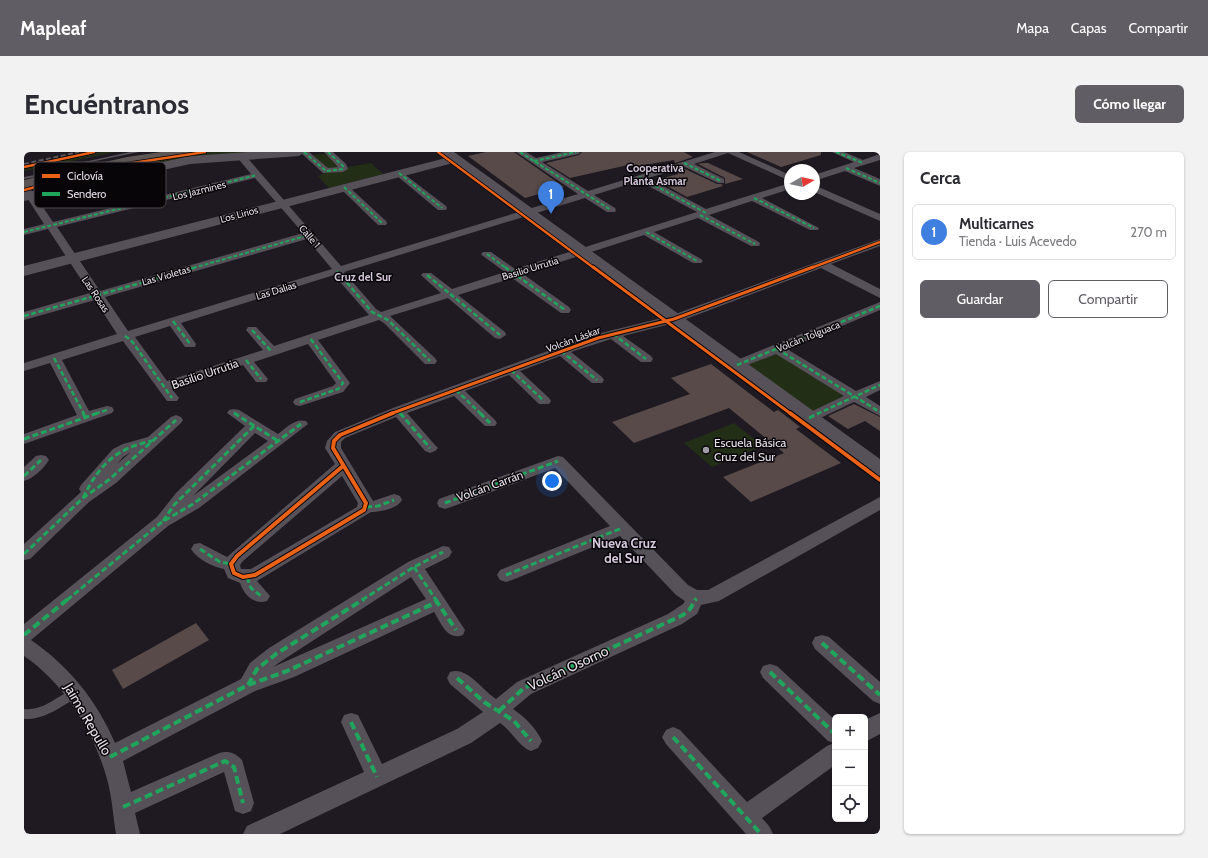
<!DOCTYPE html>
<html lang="es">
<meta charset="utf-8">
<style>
body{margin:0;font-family:Cabin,sans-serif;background:#f2f2f3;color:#2b2b33}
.controls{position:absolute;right:12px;bottom:12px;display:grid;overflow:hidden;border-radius:6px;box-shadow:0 1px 3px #0004}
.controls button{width:36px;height:36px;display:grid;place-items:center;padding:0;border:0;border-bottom:1px solid #e1e1e2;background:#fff;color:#2b2b33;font:20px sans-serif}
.compass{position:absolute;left:760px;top:12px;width:36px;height:36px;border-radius:50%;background:#fff;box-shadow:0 1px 3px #0004;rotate:81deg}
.you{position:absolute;left:528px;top:329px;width:14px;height:14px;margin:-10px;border:3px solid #fff;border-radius:50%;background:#1a73e8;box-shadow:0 0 0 6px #1a73e833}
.badge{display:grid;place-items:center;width:26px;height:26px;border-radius:50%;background:#605d65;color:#fff;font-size:13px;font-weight:700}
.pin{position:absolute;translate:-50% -33px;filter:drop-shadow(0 1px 2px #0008)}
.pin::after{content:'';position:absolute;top:21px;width:14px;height:12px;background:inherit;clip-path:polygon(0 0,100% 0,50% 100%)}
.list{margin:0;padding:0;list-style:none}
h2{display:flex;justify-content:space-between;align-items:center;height:52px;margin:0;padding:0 16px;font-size:17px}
h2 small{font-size:13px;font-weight:400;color:#7c7c81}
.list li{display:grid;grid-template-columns:26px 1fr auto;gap:12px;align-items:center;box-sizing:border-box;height:56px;margin:0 8px 8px;padding:0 8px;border:1px solid #e1e1e2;border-radius:6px}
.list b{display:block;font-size:15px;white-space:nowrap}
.list p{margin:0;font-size:13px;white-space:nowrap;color:#7c7c81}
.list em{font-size:13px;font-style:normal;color:#7c7c81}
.actions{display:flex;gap:8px;padding:12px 16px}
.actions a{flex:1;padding:9px 0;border:1px solid #605d65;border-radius:6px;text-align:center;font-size:14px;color:#605d65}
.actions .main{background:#605d65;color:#fff}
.icon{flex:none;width:22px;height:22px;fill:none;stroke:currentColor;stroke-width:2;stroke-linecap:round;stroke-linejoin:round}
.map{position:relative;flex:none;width:856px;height:682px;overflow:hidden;border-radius:6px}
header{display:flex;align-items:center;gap:24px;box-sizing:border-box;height:56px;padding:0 20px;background:#605d65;color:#fff}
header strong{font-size:19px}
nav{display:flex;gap:22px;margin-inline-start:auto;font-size:14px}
.intro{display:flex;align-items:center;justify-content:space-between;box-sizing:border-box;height:96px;padding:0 24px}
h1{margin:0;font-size:28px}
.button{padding:10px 18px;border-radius:6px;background:#605d65;color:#fff;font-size:14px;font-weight:700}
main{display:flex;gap:24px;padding:0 24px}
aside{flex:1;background:#fff;border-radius:6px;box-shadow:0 1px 3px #0004}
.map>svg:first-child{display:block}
.green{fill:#222f16}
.building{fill:#574a48}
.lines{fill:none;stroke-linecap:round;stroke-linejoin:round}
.lane{fill:#565158;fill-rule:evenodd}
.street{fill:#565158;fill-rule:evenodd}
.secondary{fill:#565158;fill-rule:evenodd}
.primary{fill:#5e5655;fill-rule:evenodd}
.rail{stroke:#5a565d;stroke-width:2;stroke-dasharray:5 2.5;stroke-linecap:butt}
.quiet-far3{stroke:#20a55d;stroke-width:2;stroke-dasharray:4 2;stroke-linecap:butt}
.quiet-far2{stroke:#20a55d;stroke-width:2.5;stroke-dasharray:5 2.5;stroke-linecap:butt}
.quiet-far1{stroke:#20a55d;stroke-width:3;stroke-dasharray:6 3;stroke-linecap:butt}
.quiet{stroke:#20a55d;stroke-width:4;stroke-dasharray:8 4;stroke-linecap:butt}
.cycleway-far2-casing{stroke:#080509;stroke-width:4}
.cycleway-far1-casing{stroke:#080509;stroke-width:5}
.cycleway-casing{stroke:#080509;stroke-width:6}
.cycleway-far2{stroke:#ea6118;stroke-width:2.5}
.cycleway-far1{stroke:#ea6118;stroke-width:3}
.cycleway{stroke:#ea6118;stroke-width:4}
.poi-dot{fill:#a09aa3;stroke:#080509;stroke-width:1.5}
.labels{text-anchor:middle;stroke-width:3;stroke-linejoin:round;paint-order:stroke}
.far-street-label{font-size:10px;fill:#e6dfe9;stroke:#080509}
.far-neighbourhood-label{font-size:11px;font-weight:bold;fill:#d5c7db;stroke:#080509}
.street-label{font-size:12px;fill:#e6dfe9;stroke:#080509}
.poi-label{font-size:12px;fill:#e6dfe9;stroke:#080509;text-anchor:start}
.neighbourhood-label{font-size:13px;font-weight:bold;fill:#d5c7db;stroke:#080509}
.near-street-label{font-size:14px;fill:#e6dfe9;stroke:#080509}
.key{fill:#080509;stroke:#4b464c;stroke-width:1}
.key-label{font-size:11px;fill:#e6dfe9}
</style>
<header>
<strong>Mapleaf</strong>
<nav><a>Mapa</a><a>Capas</a><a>Compartir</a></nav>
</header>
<div class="intro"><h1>Encuéntranos</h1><a class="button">Cómo llegar</a></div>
<main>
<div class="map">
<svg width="856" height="682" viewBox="0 0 856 682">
<rect width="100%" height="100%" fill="#1f1a22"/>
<g class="green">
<path d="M 77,0 L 91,0 L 0,19 L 0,17 Z"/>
<path d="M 172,0 L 239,0 L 194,3 L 23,38 L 18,30 L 123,8 Z"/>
<path d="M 301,2 L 319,16 L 347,11 L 359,22 L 305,36 L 294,24 L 305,18 L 289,3 Z"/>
<path d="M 754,199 L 827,244 L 785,265 L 717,214 Z"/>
<path d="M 710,271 L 739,294 L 688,315 L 660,291 Z"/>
</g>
<g class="building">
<path d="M 462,0 L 490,0 L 540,35 L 501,46 L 444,4 Z"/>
<path d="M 558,0 L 660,0 L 669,5 L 651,11 L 650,8 L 608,15 L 604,13 L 546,26 L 522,11 L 555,3 Z"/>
<path d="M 723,0 L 797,0 L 797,3 L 757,15 Z"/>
<path d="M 679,11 L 684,11 L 719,27 L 701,32 L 701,26 L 674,12 Z"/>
<path d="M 661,17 L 693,32 L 699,32 L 697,33 L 699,34 L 663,45 L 632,28 L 654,22 L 653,19 Z"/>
<path d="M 687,212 L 750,260 L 754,258 L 776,275 L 772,277 L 817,311 L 727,350 L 699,325 L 760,301 L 705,256 L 610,291 L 588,270 L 666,242 L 647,226 Z"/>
<path d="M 830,252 L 856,265 L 856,279 L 841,269 L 824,277 L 804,264 Z"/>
<path d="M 172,471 L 185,488 L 99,537 L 88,518 Z"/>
</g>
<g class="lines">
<g class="lane">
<path d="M 106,0 L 115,0 L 62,11 L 60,10 Z"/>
<path d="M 70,12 L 72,13 L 72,14 L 0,27 L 0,25 Z"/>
<path d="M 51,537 L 55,538 L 56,541 L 55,544 C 38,554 21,568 0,567 L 0,557 C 21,559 33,543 51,537 Z"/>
</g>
<g class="street">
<path d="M 276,0 L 285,0 L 304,16 L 314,15 L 300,0 L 309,0 L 322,12 L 324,17 L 319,20 L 299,21 Z"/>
<path d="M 492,0 L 502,0 L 512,6 L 539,0 L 556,0 L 555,2 L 518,10 L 564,39 L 691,0 L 715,0 L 766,23 L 766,29 L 704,1 L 670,12 L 700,27 L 700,31 L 694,31 L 661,15 L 624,26 L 682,57 L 766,31 L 766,37 L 738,46 L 795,76 L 794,78 L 786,78 L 728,49 L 685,63 L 735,90 L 736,92 L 735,94 L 727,94 L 674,66 L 630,80 L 677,107 L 679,109 L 677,111 L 669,111 L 620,83 L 499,122 L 545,155 L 547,158 L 545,161 L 537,161 L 488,126 L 434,143 L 481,180 L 482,183 L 476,187 L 471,186 L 424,146 L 366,164 L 411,206 L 413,209 L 411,212 L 401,212 L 360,171 L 355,168 L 294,188 L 326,231 L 319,240 L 276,254 L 271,253 L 269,250 L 271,247 L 309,234 L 312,231 L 284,192 L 230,210 L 244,227 L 242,230 L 232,230 L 219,213 L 148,237 L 155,246 L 153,249 L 143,249 L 99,189 L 38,208 L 65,259 L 83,254 L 88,255 L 90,258 L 88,261 L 0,292 L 0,282 L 53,263 L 26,211 L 0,219 L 0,211 L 93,182 L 71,148 L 0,168 L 0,160 L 66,141 L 24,77 L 0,83 L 0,77 L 20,72 L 0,41 L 0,31 L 3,32 L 29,70 L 227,22 L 212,4 L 217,1 L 220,2 L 317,114 L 554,42 ZM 231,26 L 279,81 L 76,139 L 33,75 ZM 615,29 L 673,60 L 491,117 L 467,100 L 459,100 L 457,102 L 459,104 L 481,120 L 428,137 L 407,121 L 399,121 L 397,123 L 399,125 L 417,141 L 357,160 L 352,157 L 320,120 L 561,46 L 583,60 L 591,60 L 592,58 L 591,56 L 570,43 ZM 283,87 L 308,117 L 104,179 L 81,145 ZM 310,123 L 345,163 L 250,194 L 232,175 L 224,175 L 222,178 L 239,198 L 143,229 L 111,185 L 146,174 L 161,195 L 171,195 L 172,192 L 157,171 Z"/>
<path d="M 808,0 L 820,0 L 839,8 L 856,2 L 856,8 L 830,16 L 856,27 L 856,34 L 821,19 L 790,29 L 790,23 L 830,10 Z"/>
<path d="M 375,18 L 422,54 L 423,56 L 422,58 L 414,58 L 372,23 L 370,21 Z"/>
<path d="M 320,32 L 323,33 L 362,69 L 363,71 L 362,73 L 354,73 L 317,37 L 315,35 Z"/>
<path d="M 790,33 L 856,62 L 856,69 L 790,40 Z"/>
<path d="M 856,87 L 856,94 L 807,112 L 856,137 L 856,146 L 797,116 L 654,170 L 599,184 L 627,204 L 629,207 L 627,210 L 617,210 L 587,187 L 547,200 L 578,225 L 580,228 L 578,231 L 568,231 L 536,204 L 496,219 L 525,246 L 527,249 L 525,252 L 515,252 L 485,223 L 441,239 L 471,268 L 473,271 L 471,274 L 461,274 L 430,244 L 383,261 L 411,293 L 414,296 L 411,299 L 406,301 L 401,299 L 372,265 L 321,286 L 317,290 L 317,296 L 349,349 L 370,342 L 376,344 L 378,348 C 373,357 356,360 347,360 L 233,429 L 246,444 L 243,449 C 230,453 220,443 216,431 L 204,426 L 200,417 C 189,415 173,407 167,397 L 170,392 L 176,391 L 203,405 L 311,312 L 301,296 L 303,289 L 311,280 L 369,256 L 532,196 L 569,183 L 646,164 ZM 318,324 L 334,351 L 333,355 L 227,417 L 217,417 L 216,413 L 219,409 Z"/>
<path d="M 856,150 L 856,158 L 763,197 L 832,239 L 856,229 L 856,238 L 842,245 L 856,254 L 856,264 L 830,250 L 790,269 L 780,269 L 778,266 L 780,263 L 820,244 L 752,202 L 713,217 L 708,216 L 706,213 L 708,210 Z"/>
<path d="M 210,257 L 215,258 L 254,282 C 262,276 271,266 282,269 L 284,272 L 175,356 L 144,374 L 7,488 C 45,514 73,549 91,591 L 217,527 L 226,511 L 245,496 L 384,410 L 419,394 L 425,395 L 428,400 L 425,405 L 401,417 L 441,478 L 439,483 C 423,489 417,471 410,460 L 270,525 L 231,539 L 99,609 L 107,640 L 193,602 C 203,598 210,600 218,608 L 230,651 L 227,659 L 219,662 L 211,659 L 200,620 L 111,661 L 116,682 L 92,682 C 89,664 88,645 83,627 C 70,580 41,532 0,504 L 0,472 L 133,365 L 152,341 L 221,274 L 203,261 L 205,258 ZM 231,281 L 244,289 L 169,344 ZM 387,425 L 402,447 L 249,515 L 259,508 Z"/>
<path d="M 152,263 L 157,265 L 159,268 L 157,271 L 92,331 L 65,350 L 6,407 L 0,408 L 0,392 L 57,340 L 55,337 L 57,333 L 89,297 L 99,292 L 124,285 L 147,265 ZM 107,300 L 93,312 L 99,305 Z"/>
<path d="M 17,303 L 22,304 L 25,308 C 20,316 9,327 0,329 L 0,315 L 12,304 Z"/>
<path d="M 534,304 L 539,305 L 664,433 L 673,438 L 684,438 L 856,345 L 856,358 L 695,449 L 677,453 L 673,462 L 658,472 L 507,542 L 489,557 C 501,565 512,576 518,589 L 514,596 L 507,599 C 494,594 488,579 476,571 L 447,591 L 256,682 L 219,682 L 223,674 L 340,620 L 317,570 L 320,563 L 327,561 L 334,563 L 358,612 L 433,577 L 459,560 L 426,532 L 423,526 L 426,520 C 443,514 458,538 472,547 L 493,530 L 644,462 L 659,452 L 661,449 L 652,443 L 596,384 L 488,428 L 482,430 L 476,428 L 473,423 L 476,418 L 586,374 L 531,316 L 427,355 L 421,357 L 415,355 L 413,351 L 415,347 Z"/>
<path d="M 798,483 L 805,485 L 856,530 L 856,552 L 849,549 L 791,497 L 788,491 L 791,485 Z"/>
<path d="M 746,512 L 753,514 L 811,568 L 811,613 L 738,666 L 745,674 L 749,682 L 722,682 L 642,592 L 638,585 L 642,578 L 649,575 L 656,578 L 723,650 L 803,594 L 810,591 L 804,589 L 739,526 L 736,520 L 739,514 Z"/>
<path d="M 856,561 L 856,582 L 841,590 L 841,568 Z"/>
</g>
<g class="secondary">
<path d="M 224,0 L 281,0 L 275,4 L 166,12 L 0,49 L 0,41 L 166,4 Z"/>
<path d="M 416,0 L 430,0 L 856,307 L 856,325 L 848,323 L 429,11 L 0,124 L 0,114 L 422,6 Z"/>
</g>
<path class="primary" d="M 137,0 L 167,0 L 161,4 L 103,13 L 0,36 L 0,28 L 103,5 Z"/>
<path class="rail" d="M 0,12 L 55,0"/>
<g class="quiet-far3">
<path d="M 280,0 L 302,19 L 319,17 L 319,14 L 304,0"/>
<path d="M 496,0 L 587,58"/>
<path d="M 812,0 L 839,11"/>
<path d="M 510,9 L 552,0"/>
<path d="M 660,11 L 697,29"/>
<path d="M 822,16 L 856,31"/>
<path d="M 375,21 L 418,56"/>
<path d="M 615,25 L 682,61"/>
<path d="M 320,35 L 358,71"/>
<path d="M 730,46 L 790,76"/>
<path d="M 676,63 L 731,92"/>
<path d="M 0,80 L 233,23"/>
<path d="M 622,80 L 673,109"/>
<path d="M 463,102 L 482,116"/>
<path d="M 169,116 L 285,83"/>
</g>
<g class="quiet-far2">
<path d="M 481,115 L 541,158"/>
<path d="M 313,119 L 348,160 L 364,168 L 406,209"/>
<path d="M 403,123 L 476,183"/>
<path d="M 0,164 L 173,115"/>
<path d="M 149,169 L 166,192"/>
<path d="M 228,178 L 247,199"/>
<path d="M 589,182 L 622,207"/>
<path d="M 101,184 L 107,188 L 148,246"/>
<path d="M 753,197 L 856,260"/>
<path d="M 537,199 L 573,228"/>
<path d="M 30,206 L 60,262"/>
<path d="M 222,208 L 237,227"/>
<path d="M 713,213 L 856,154"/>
<path d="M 487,218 L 520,249"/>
<path d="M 432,238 L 457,262"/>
<path d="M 276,250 L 314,237 L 319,231 L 286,186"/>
<path d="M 374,259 L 377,262"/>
<path d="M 210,261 L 212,262"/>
<path d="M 71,262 L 83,258"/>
<path d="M 793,262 L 856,233"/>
</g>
<g class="quiet-far1">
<path d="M 59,261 L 61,265"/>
<path d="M 210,261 L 254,289"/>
<path d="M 376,261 L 406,296"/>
<path d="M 456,261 L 466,271"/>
<path d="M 785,266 L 795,261"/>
<path d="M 0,287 L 74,261"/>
<path d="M 0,324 L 17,308"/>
<path d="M 59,346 C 75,313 92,296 128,289"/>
<path d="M 421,351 L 534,309"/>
<path d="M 342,355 L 354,354 L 370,348"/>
<path d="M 139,369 L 150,353 L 230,274"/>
<path d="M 176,397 L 196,410 L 207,412"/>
<path d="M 0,402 L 59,346 L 86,327 L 152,268"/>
<path d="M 390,415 L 412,448"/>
<path d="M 482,423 L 598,376"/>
<path d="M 223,425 L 227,436 L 237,444"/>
<path d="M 43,448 L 138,370 L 169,352 L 277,272"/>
<path d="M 338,448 L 390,415 L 419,400"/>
<path d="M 671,448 L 672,446"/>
</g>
<g class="quiet">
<path d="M 411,447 L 432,478"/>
<path d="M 0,483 L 44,447"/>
<path d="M 798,491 L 856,543"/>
<path d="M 746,520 L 811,582"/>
<path d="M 433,526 L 460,550 L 490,569 L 507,589"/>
<path d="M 224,533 L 233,517 L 252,502 L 340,447"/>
<path d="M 475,559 L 500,536 L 659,463 L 666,457 L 672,447"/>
<path d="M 327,570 L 353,625"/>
<path d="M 649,585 L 737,682"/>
<path d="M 86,605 L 224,533 L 263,519 L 413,450"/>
<path d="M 99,655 L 201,609 L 210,615 L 219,651"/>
</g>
<g class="cycleway-far2-casing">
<g id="cycleway-far2">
<path d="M 414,0 L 570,116"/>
<path d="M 0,15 L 70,0"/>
<path d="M 0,38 L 95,13 L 181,0"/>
<path d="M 787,116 L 856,90"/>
</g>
</g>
<g class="cycleway-far1-casing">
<g id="cycleway-far1">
<path d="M 569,115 L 767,262"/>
<path d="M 366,262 L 574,186 L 650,167 L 789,115"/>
</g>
</g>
<g class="cycleway-casing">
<g id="cycleway">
<path d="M 766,261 L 856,328"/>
<path d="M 319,314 L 213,404 L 207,412 L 210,421 L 219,425 L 231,423 L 340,358 L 342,351 L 309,296 L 310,289 L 316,283 L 369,261"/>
</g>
</g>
<use href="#cycleway-far2" class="cycleway-far2"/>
<use href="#cycleway-far1" class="cycleway-far1"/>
<use href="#cycleway" class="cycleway"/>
</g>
<circle class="poi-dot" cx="682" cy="298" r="4"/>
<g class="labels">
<g class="far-street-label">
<text transform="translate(175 38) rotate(-14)" y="4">Los Jazmines</text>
<text transform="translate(215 62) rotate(-15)" y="4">Los Lirios</text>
<text transform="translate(286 84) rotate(49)" y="4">Calle 1</text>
<text transform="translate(506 116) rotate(-17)" y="4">Basilio Urrutia</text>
<text transform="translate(142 123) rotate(-16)" y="4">Las Violetas</text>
<text transform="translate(252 138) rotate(-17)" y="4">Las Dalias</text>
<text transform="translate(72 142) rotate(56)" y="4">Las Rosas</text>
<text transform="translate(784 184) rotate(-22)" y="4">Volcán Tolguaca</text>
<text transform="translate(549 187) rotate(-20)" y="4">Volcán Láskar</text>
</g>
<g class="far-neighbourhood-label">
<text x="631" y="20">Cooperativa<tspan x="631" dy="13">Planta Asmar</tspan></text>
<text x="339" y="129">Cruz del Sur</text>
</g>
<g class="street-label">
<text transform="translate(181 222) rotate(-19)" y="4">Basilio Urrutia</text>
<text transform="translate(466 334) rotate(-20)" y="4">Volcán Carrán</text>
</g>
<g class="poi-label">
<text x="690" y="295">Escuela Básica<tspan x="690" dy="14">Cruz del Sur</tspan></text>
</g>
<g class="neighbourhood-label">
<text x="600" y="396">Nueva Cruz<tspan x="600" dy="15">del Sur</tspan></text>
</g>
<g class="near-street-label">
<text transform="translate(544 516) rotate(-25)" y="5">Volcán Osorno</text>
<text transform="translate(64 567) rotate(60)" y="5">Jaime Repullo</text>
</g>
</g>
<rect x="10" y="10" width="132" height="46" rx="6" class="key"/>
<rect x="18" y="22" width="18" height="4" fill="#ea6118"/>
<rect x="18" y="40" width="18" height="4" fill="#20a55d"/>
<g class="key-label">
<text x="43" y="28">Ciclovía</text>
<text x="43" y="46">Sendero</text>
</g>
</svg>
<div class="controls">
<button>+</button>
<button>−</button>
<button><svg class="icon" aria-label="locate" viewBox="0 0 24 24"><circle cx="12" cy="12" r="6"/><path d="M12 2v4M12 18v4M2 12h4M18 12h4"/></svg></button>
</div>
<svg class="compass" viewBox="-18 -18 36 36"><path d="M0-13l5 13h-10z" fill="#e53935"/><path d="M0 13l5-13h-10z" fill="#7c7c81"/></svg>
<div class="you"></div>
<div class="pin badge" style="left:527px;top:62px;background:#3f7fe0">1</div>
</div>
<aside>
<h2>Cerca<small></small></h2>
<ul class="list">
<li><span class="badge" style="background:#3f7fe0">1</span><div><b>Multicarnes</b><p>Tienda · Luis Acevedo</p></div><em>270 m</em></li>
</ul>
<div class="actions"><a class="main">Guardar</a><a>Compartir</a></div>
</aside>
</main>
